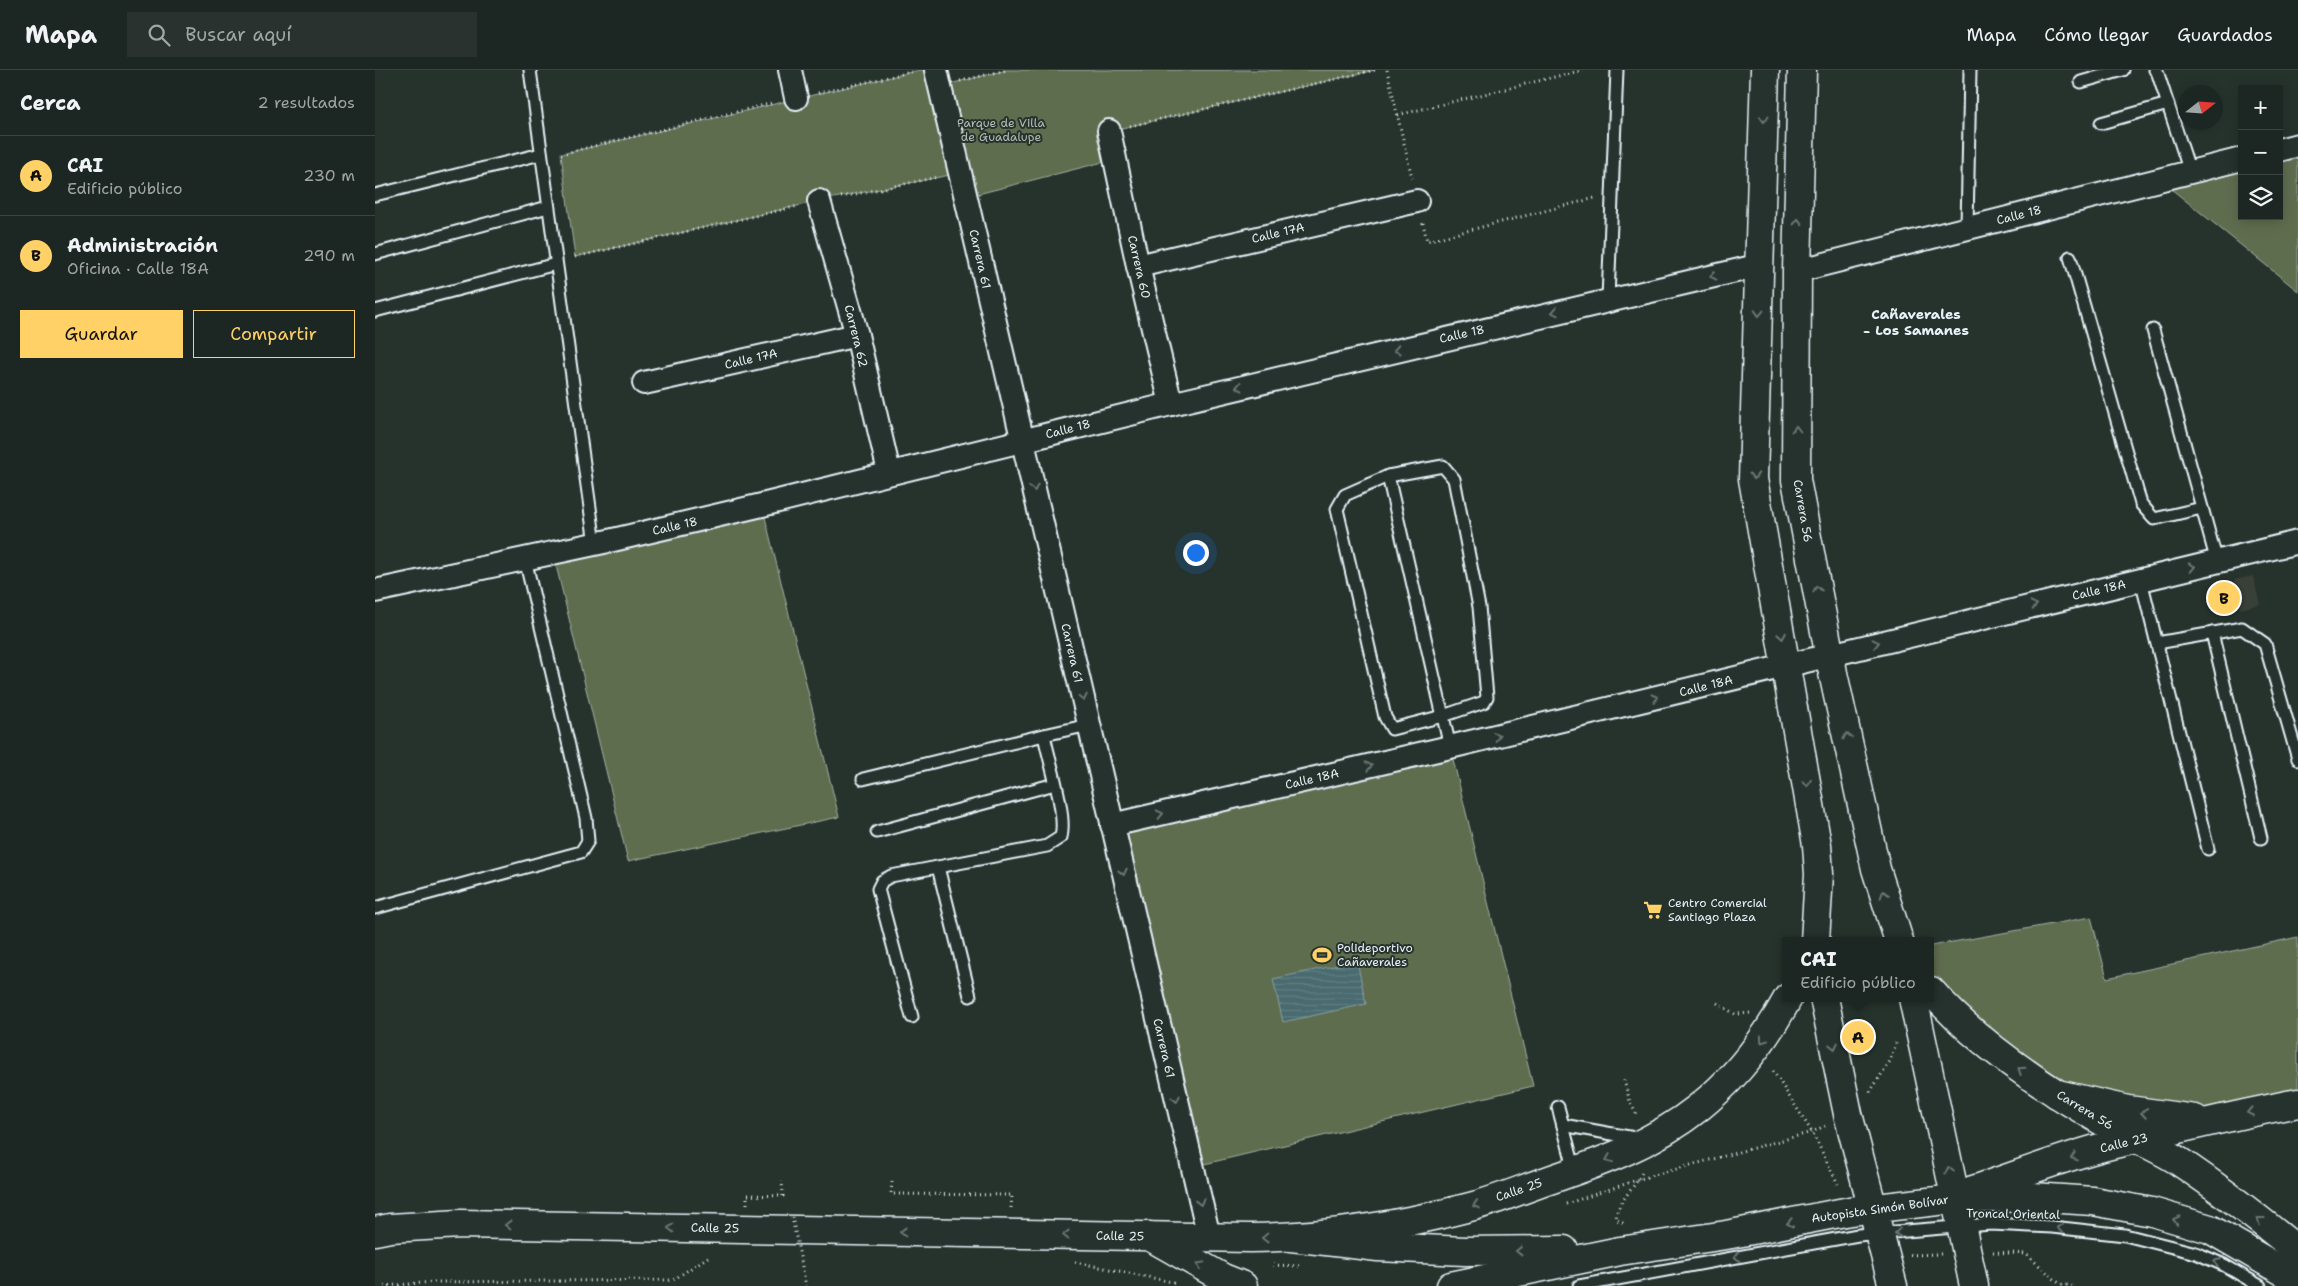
<!DOCTYPE html>
<html lang="es">
<meta charset="utf-8">
<style>
body{margin:0;font-family:"Shantell Sans",sans-serif;background:#29322f;color:#f1f3f6}
.controls{position:absolute;right:15px;top:15px;display:grid;overflow:hidden;border-radius:0px;box-shadow:0 2px 12px #0003}
.controls button{width:45px;height:45px;display:grid;place-items:center;padding:0;border:0;border-bottom:1px solid #3a4340;background:#1c2622;color:#f1f3f6;font:25px sans-serif}
.compass{position:absolute;left:1803px;top:15px;width:45px;height:45px;border-radius:50%;background:#1c2622;box-shadow:0 2px 12px #0003;rotate:73deg}
.you{position:absolute;left:820px;top:482px;width:18px;height:18px;margin:-12px;border:4px solid #fff;border-radius:50%;background:#1a73e8;box-shadow:0 0 0 8px #1a73e833}
.badge{display:grid;place-items:center;width:32px;height:32px;border-radius:50%;background:#ffd166;color:#111;font-size:16px;font-weight:700}
.pin{position:absolute;translate:-50% -50%;border:2px solid #fff;box-shadow:0 1px 5px #0006}
.popup{position:absolute;left:1407px;top:867px;width:152px;height:65px;box-sizing:border-box;display:grid;place-content:center;border-radius:0px;background:#1c2622;filter:drop-shadow(0 1px 4px #0005);font-size:16px;white-space:nowrap;color:#a0a5a5}
.popup b{font-size:19px;color:#f1f3f6}
.popup::after{content:'';position:absolute;left:50%;top:100%;margin-left:-10px;border:10px solid transparent;border-top-color:#1c2622}
.list{margin:0;padding:0;list-style:none}
h2{display:flex;justify-content:space-between;align-items:center;height:65px;margin:0;padding:0 20px;font-size:21px}
h2 small{font-size:16px;font-weight:400;color:#a0a5a5}
.list li{display:grid;grid-template-columns:32px 1fr auto;gap:15px;align-items:center;box-sizing:border-box;height:80px;padding:0 20px;border-top:1px solid #3a4340}
.list b{display:block;font-size:19px;white-space:nowrap}
.list p{margin:0;font-size:16px;white-space:nowrap;color:#a0a5a5}
.list em{font-size:16px;font-style:normal;color:#a0a5a5}
.actions{display:flex;gap:10px;padding:15px 20px}
.actions a{flex:1;padding:11px 0;border:1px solid #ffd166;border-radius:0px;text-align:center;font-size:18px;color:#ffd166}
.actions .main{background:#ffd166;color:#111}
.icon{flex:none;width:28px;height:28px;fill:none;stroke:currentColor;stroke-width:2;stroke-linecap:round;stroke-linejoin:round}
.map{position:relative;flex:none;width:1923px;height:1216px;overflow:hidden}
header{display:flex;align-items:center;gap:30px;box-sizing:border-box;height:70px;padding:0 25px;background:#1c2622;border-bottom:1px solid #3a4340}
header strong{font-size:24px}
nav{display:flex;gap:28px;margin-inline-start:auto;font-size:18px}
.search{width:350px;height:45px;background:#29322f;display:flex;align-items:center;gap:12px;box-sizing:border-box;padding:0 18px;border-radius:0px;color:#a0a5a5;font-size:19px}
main{display:flex}
aside{flex:1;background:#1c2622}
.map>svg:first-child{display:block}
.built{fill:#393f37}
.green{fill:#5e6d4f;stroke:#a3afa4}
.water{fill:url(#water-rules);stroke:#88a0a5}
.lines{fill:none;stroke-linecap:round;stroke-linejoin:round}
.lane-casing{stroke:#e8f1f8;stroke-width:15}
.street-casing{stroke:#e8f1f8;stroke-width:26}
.secondary-casing{stroke:#e8f1f8;stroke-width:31}
.primary-casing{stroke:#e8f1f8;stroke-width:31}
.highway-casing{stroke:#e8f1f8;stroke-width:31}
.path{stroke:#e8f1f8;stroke-width:3;stroke-dasharray:1 4;stroke-linecap:butt}
.lane{stroke:#26332d;stroke-width:11}
.street{stroke:#26332d;stroke-width:22}
.secondary{stroke:#26332d;stroke-width:28}
.primary{stroke:#26332d;stroke-width:28}
.highway{stroke:#26332d;stroke-width:28}
.path-bridge{stroke:#e8f1f8;stroke-width:3;stroke-dasharray:1 4;stroke-linecap:butt}
.oneway{stroke:#6a7674}
.labels{text-anchor:middle;stroke-width:4;stroke-linejoin:round;paint-order:stroke}
.park-label{font-size:12px;fill:#b1bcb4;stroke:#26332d}
.street-label{font-size:12px;fill:#e8f1f8;stroke:#26332d}
.poi-label{font-size:12px;fill:#e8f1f8;stroke:#26332d;text-anchor:start}
.neighbourhood-label{font-size:14px;font-weight:bold;fill:#e8f1f8;stroke:#26332d}
</style>
<header>
<strong>Mapa</strong>
<div class="search"><svg class="icon" aria-label="search" viewBox="0 0 24 24"><circle cx="10" cy="10" r="6"/><path d="M15 15l6 6"/></svg>Buscar aquí</div>
<nav><a>Mapa</a><a>Cómo llegar</a><a>Guardados</a></nav>
</header>
<main>
<aside>
<h2>Cerca<small>2 resultados</small></h2>
<ul class="list">
<li><span class="badge">A</span><div><b>CAI</b><p>Edificio público</p></div><em>230 m</em></li>
<li><span class="badge">B</span><div><b>Administración</b><p>Oficina · Calle 18A</p></div><em>290 m</em></li>
</ul>
<div class="actions"><a class="main">Guardar</a><a>Compartir</a></div>
</aside>
<div class="map">
<svg width="1923" height="1216" viewBox="0 0 1923 1216">
<defs>
<pattern id="water-rules" width="6" height="5" patternUnits="userSpaceOnUse" patternTransform="scale(1.25)"><rect width="6" height="5" fill="#486a6e"/><path d="M0 2.5h6" fill="none" stroke="#628083"/></pattern>
</defs>
<rect width="100%" height="100%" fill="#26332d"/>
<filter id="ink" filterUnits="userSpaceOnUse"><feTurbulence type="fractalNoise" baseFrequency=".02" numOctaves="2"/><feDisplacementMap in="SourceGraphic" scale="10" xChannelSelector="R" yChannelSelector="G"/><feConvolveMatrix kernelMatrix="1 2 1 2 8 2 1 2 1" color-interpolation-filters="sRGB"/></filter>
<g filter="url(#ink)">
<path class="built" d="M 1878,506 L 1885,534 L 1865,539 L 1859,510 Z"/>
<g class="green">
<path d="M 545,0 L 561,0 L 566,16 L 632,0 L 1000,0 L 734,61 L 740,89 L 591,127 L 585,103 L 444,131 L 200,187 L 186,84 Z"/>
<path d="M 1923,75 L 1923,221 L 1785,110 L 1867,89 L 1867,146 L 1904,146 L 1904,80 Z"/>
<path d="M 387,435 L 464,747 L 253,791 L 178,483 Z"/>
<path d="M 1075,677 L 1158,1016 L 817,1097 L 737,755 Z"/>
<path d="M 1716,847 L 1732,908 L 1923,867 L 1923,1033 L 1763,1070 L 1556,921 L 1556,876 Z"/>
</g>
<path class="water" d="M 982,891 L 991,934 L 908,952 L 898,909 Z"/>
<g class="lines">
<g class="lane-casing">
<g id="lane">
<path d="M 155,0 L 220,474"/>
<path d="M 1780,0 L 1782,1 L 1815,102"/>
<path d="M 1706,12 L 1748,0"/>
<path d="M 1726,53 L 1793,34"/>
<path d="M 0,125 L 166,84"/>
<path d="M 1592,158 L 1595,0"/>
<path d="M 0,184 L 173,137"/>
<path d="M 1695,187 L 1766,434 L 1779,449 L 1827,438"/>
<path d="M 1233,229 L 1242,0"/>
<path d="M 0,241 L 181,194"/>
<path d="M 1778,260 L 1842,492"/>
<path d="M 1068,396 L 1079,409 L 1104,537 L 1112,627 L 1109,632 L 1068,646 L 1017,659 L 1010,647 L 962,439 L 970,425 L 1013,406 Z"/>
<path d="M 1013,406 L 1075,677"/>
<path d="M 1766,510 L 1833,779"/>
<path d="M 1837,563 L 1886,768"/>
<path d="M 1782,573 L 1867,558 L 1890,574 L 1923,689"/>
<path d="M 669,665 L 714,655"/>
<path d="M 488,709 L 669,665 C 674,691 692,744 686,767 L 672,776 L 516,806 L 507,811 L 503,819 L 537,947"/>
<path d="M 502,762 L 680,714"/>
<path d="M 563,797 L 595,926"/>
<path d="M 0,838 L 206,782 L 213,771 L 211,748 L 150,489"/>
<path d="M 1183,1037 L 1200,1101"/>
<path d="M 1188,1055 L 1265,1069"/>
<path d="M 1204,1216 L 1483,1165 L 1616,1154 L 1677,1157 L 1750,1165 L 1821,1183 L 1849,1195 L 1885,1216"/>
</g>
</g>
<g class="street-casing">
<g id="street">
<path d="M 415,0 L 421,28"/>
<path d="M 561,0 L 834,1167"/>
<path d="M 734,61 L 763,196 L 796,334"/>
<path d="M 1904,80 L 1923,75"/>
<path d="M 444,131 L 482,265 L 514,402"/>
<path d="M 763,196 L 1042,131"/>
<path d="M 1422,201 L 1867,89"/>
<path d="M 269,313 L 482,265"/>
<path d="M 0,521 L 238,470 L 387,435 L 796,334 L 1386,195"/>
<path d="M 737,755 L 1075,677 L 1923,472"/>
</g>
</g>
<g class="secondary-casing">
<g id="secondary">
<path d="M 1390,0 L 1378,409 L 1442,775 L 1444,804 L 1440,871"/>
<path d="M 1427,0 L 1422,201 L 1421,410 L 1458,603 L 1501,799 L 1524,871"/>
<path d="M 1556,921 C 1603,974 1666,1016 1727,1051 C 1752,1066 1781,1076 1805,1092 C 1846,1119 1885,1150 1923,1181"/>
<path d="M 1449,928 L 1473,1044 L 1518,1216"/>
<path d="M 1538,928 L 1599,1216"/>
<path d="M 0,1161 L 15,1158 L 85,1154 L 875,1168 C 950,1167 1023,1156 1095,1137 C 1123,1130 1150,1118 1177,1109 C 1229,1091 1279,1073 1323,1038 C 1361,1008 1390,970 1413,928"/>
</g>
</g>
<g class="primary-casing">
<g id="primary">
<path d="M 1682,1024 L 1753,1040 L 1820,1049"/>
<path d="M 1581,1128 L 1598,1120 C 1644,1105 1690,1086 1736,1075 C 1798,1060 1860,1045 1923,1033"/>
</g>
</g>
<g class="highway-casing">
<g id="highway">
<path d="M 774,1166 L 848,1208 L 868,1216"/>
<path d="M 916,1167 L 1003,1177 L 1090,1181 L 1189,1180"/>
<path d="M 1076,1216 L 1245,1181 L 1351,1165 L 1475,1141 L 1580,1129 L 1657,1127 L 1718,1131 L 1777,1142 L 1835,1159 L 1923,1210"/>
</g>
</g>
<g class="path">
<path d="M 1012,0 L 1037,108"/>
<path d="M 585,11 L 632,0"/>
<path d="M 443,23 L 540,1"/>
<path d="M 1023,45 L 1208,0"/>
<path d="M 755,56 L 1000,0"/>
<path d="M 186,84 L 398,33"/>
<path d="M 466,127 L 563,107"/>
<path d="M 1048,153 L 1052,171 L 1220,128"/>
<path d="M 200,187 L 424,136"/>
<path d="M 1342,933 L 1360,944 L 1376,943"/>
<path d="M 1398,1001 L 1437,1062 L 1463,1114"/>
<path d="M 1249,1010 L 1255,1032 L 1263,1047"/>
<path d="M 1495,1022 L 1515,991 L 1521,973"/>
<path d="M 517,1112 L 516,1124 L 637,1125 L 636,1138"/>
<path d="M 372,1134 L 372,1125 L 408,1126 L 407,1111"/>
<path d="M 1191,1134 L 1265,1109 L 1437,1062 L 1450,1056"/>
<path d="M 1248,1153 L 1242,1150 C 1237,1137 1262,1116 1267,1102"/>
<path d="M 1618,1182 L 1651,1184 L 1685,1214 L 1697,1216"/>
<path d="M 1535,1185 L 1566,1184"/>
<path d="M 700,1192 L 802,1213"/>
<path d="M 898,1195 L 925,1196"/>
<path d="M 9,1216 L 59,1212 L 298,1210 L 336,1185"/>
</g>
<use href="#lane" class="lane"/>
<use href="#street" class="street"/>
<use href="#secondary" class="secondary"/>
<use href="#primary" class="primary"/>
<use href="#highway" class="highway"/>
<path class="path-bridge" d="M 417,1147 L 431,1216"/>
</g>
<defs><path id="oneway-chevron" d="M-2-3.5L2.5 0L-2 3.5" fill="none" stroke-width="1.6" stroke-linecap="round" stroke-linejoin="round" transform="scale(1.25)"/></defs>
<g class="oneway">
<use href="#oneway-chevron" transform="translate(1389 49) rotate(91)"/>
<use href="#oneway-chevron" transform="translate(1423 152) rotate(-89)"/>
<use href="#oneway-chevron" transform="translate(1338 206) rotate(167)"/>
<use href="#oneway-chevron" transform="translate(1180 242) rotate(167)"/>
<use href="#oneway-chevron" transform="translate(1384 243) rotate(92)"/>
<use href="#oneway-chevron" transform="translate(1022 280) rotate(167)"/>
<use href="#oneway-chevron" transform="translate(864 317) rotate(167)"/>
<use href="#oneway-chevron" transform="translate(1421 359) rotate(-90)"/>
<use href="#oneway-chevron" transform="translate(1379 406) rotate(88)"/>
<use href="#oneway-chevron" transform="translate(659 418) rotate(77)"/>
<use href="#oneway-chevron" transform="translate(1817 497) rotate(-13)"/>
<use href="#oneway-chevron" transform="translate(1442 519) rotate(-101)"/>
<use href="#oneway-chevron" transform="translate(1659 535) rotate(-13)"/>
<use href="#oneway-chevron" transform="translate(1407 566) rotate(80)"/>
<use href="#oneway-chevron" transform="translate(1501 573) rotate(-13)"/>
<use href="#oneway-chevron" transform="translate(708 628) rotate(77)"/>
<use href="#oneway-chevron" transform="translate(1280 628) rotate(-14)"/>
<use href="#oneway-chevron" transform="translate(1122 666) rotate(-14)"/>
<use href="#oneway-chevron" transform="translate(1472 666) rotate(-102)"/>
<use href="#oneway-chevron" transform="translate(994 696) rotate(-13)"/>
<use href="#oneway-chevron" transform="translate(1432 713) rotate(81)"/>
<use href="#oneway-chevron" transform="translate(785 744) rotate(-13)"/>
<use href="#oneway-chevron" transform="translate(748 802) rotate(77)"/>
<use href="#oneway-chevron" transform="translate(1509 824) rotate(-108)"/>
<use href="#oneway-chevron" transform="translate(1388 970) rotate(125)"/>
<use href="#oneway-chevron" transform="translate(1459 976) rotate(78)"/>
<use href="#oneway-chevron" transform="translate(1646 1000) rotate(-146)"/>
<use href="#oneway-chevron" transform="translate(801 1029) rotate(77)"/>
<use href="#oneway-chevron" transform="translate(1875 1042) rotate(169)"/>
<use href="#oneway-chevron" transform="translate(1769 1043) rotate(-171)"/>
<use href="#oneway-chevron" transform="translate(1699 1087) rotate(162)"/>
<use href="#oneway-chevron" transform="translate(1234 1089) rotate(158)"/>
<use href="#oneway-chevron" transform="translate(1574 1100) rotate(-102)"/>
<use href="#oneway-chevron" transform="translate(825 1132) rotate(76)"/>
<use href="#oneway-chevron" transform="translate(1101 1135) rotate(162)"/>
<use href="#oneway-chevron" transform="translate(1801 1150) rotate(-164)"/>
<use href="#oneway-chevron" transform="translate(1885 1150) rotate(-143)"/>
<use href="#oneway-chevron" transform="translate(1415 1153) rotate(169)"/>
<use href="#oneway-chevron" transform="translate(133 1155) rotate(-179)"/>
<use href="#oneway-chevron" transform="translate(296 1158) rotate(-179)"/>
<use href="#oneway-chevron" transform="translate(1685 1158) rotate(-174)"/>
<use href="#oneway-chevron" transform="translate(528 1162) rotate(-179)"/>
<use href="#oneway-chevron" transform="translate(1523 1163) rotate(174)"/>
<use href="#oneway-chevron" transform="translate(691 1165) rotate(-179)"/>
<use href="#oneway-chevron" transform="translate(890 1168) rotate(179)"/>
<use href="#oneway-chevron" transform="translate(1144 1181) rotate(180)"/>
<use href="#oneway-chevron" transform="translate(1362 1187) rotate(169)"/>
<use href="#oneway-chevron" transform="translate(1842 1192) rotate(-156)"/>
<use href="#oneway-chevron" transform="translate(825 1195) rotate(-151)"/>
</g>
</g>
<defs>
<g id="supermarket-bare" transform="scale(1.5)"><path d="M-6-5.5h2.5l.6 2H6L4.5 2H-2.5L-4.4-4H-6ZM-1.5 3.2a1.3 1.3 0 1 0 .1 0ZM3 3.2a1.3 1.3 0 1 0 .1 0Z" fill="#ffd166" stroke="#26332d" stroke-width="2.5" paint-order="stroke"/></g>
<g id="stadium-bare" transform="scale(1.5)"><path d="M0-5a6.5 5 0 1 0 0 10a6.5 5 0 1 0 0-10ZM-3.5-1.8h7v3.6h-7Z" fill="#ffd166" stroke="#26332d" stroke-width="2.5" paint-order="stroke"/></g>
</defs>
<g fill-rule="evenodd">
<use href="#supermarket-bare" x="1278" y="840"/>
<use href="#stadium-bare" x="947" y="885"/>
</g>
<g class="labels">
<g class="park-label">
<text x="626" y="57">Parque de Villa<tspan x="626" dy="14">de Guadalupe</tspan></text>
</g>
<g class="street-label">
<text transform="translate(1644 145) rotate(-14)" y="4">Calle 18</text>
<text transform="translate(903 163) rotate(-13)" y="4">Calle 17A</text>
<text transform="translate(605 189) rotate(77)" y="4">Carrera 61</text>
<text transform="translate(764 197) rotate(77)" y="4">Carrera 60</text>
<text transform="translate(1087 264) rotate(-13)" y="4">Calle 18</text>
<text transform="translate(481 266) rotate(76)" y="4">Carrera 62</text>
<text transform="translate(376 289) rotate(-13)" y="4">Calle 17A</text>
<text transform="translate(693 359) rotate(-14)" y="4">Calle 18</text>
<text transform="translate(1428 441) rotate(80)" y="4">Carrera 56</text>
<text transform="translate(300 456) rotate(-13)" y="4">Calle 18</text>
<text transform="translate(1724 520) rotate(-13)" y="4">Calle 18A</text>
<text transform="translate(697 583) rotate(77)" y="4">Carrera 61</text>
<text transform="translate(1331 616) rotate(-14)" y="4">Calle 18A</text>
<text transform="translate(937 709) rotate(-13)" y="4">Calle 18A</text>
<text transform="translate(789 978) rotate(77)" y="4">Carrera 61</text>
<text transform="translate(1710 1040) rotate(31)" y="4">Carrera 56</text>
<text transform="translate(1749 1073) rotate(-14)" y="4">Calle 23</text>
<text transform="translate(1144 1120) rotate(-19)" y="4">Calle 25</text>
<text transform="translate(1505 1139) rotate(-8)" y="4">Autopista Simón Bolívar</text>
<text transform="translate(1638 1144) rotate(1)" y="4">Troncal Oriental</text>
<text transform="translate(340 1158) rotate(1)" y="4">Calle 25</text>
<text transform="translate(745 1166) rotate(1)" y="4">Calle 25</text>
</g>
<g class="poi-label">
<text x="1293" y="837">Centro Comercial<tspan x="1293" dy="14">Santiago Plaza</tspan></text>
<text x="962" y="882">Polideportivo<tspan x="962" dy="14">Cañaverales</tspan></text>
</g>
<g class="neighbourhood-label">
<text x="1541" y="249">Cañaverales<tspan x="1541" dy="16">- Los Samanes</tspan></text>
</g>
</g>
</svg>
<div class="controls">
<button>+</button>
<button>−</button>
<button><svg class="icon" aria-label="layers" viewBox="0 0 24 24"><path d="M12 4l9 5-9 5-9-5zM3 14l9 5 9-5"/></svg></button>
</div>
<svg class="compass" viewBox="-18 -18 36 36"><path d="M0-13l5 13h-10z" fill="#e53935"/><path d="M0 13l5-13h-10z" fill="#a0a5a5"/></svg>
<div class="you"></div>
<div class="pin badge" style="left:1483px;top:967px">A</div>
<div class="popup"><b>CAI</b>Edificio público</div>
<div class="pin badge" style="left:1849px;top:528px">B</div>
</div>
</main>
